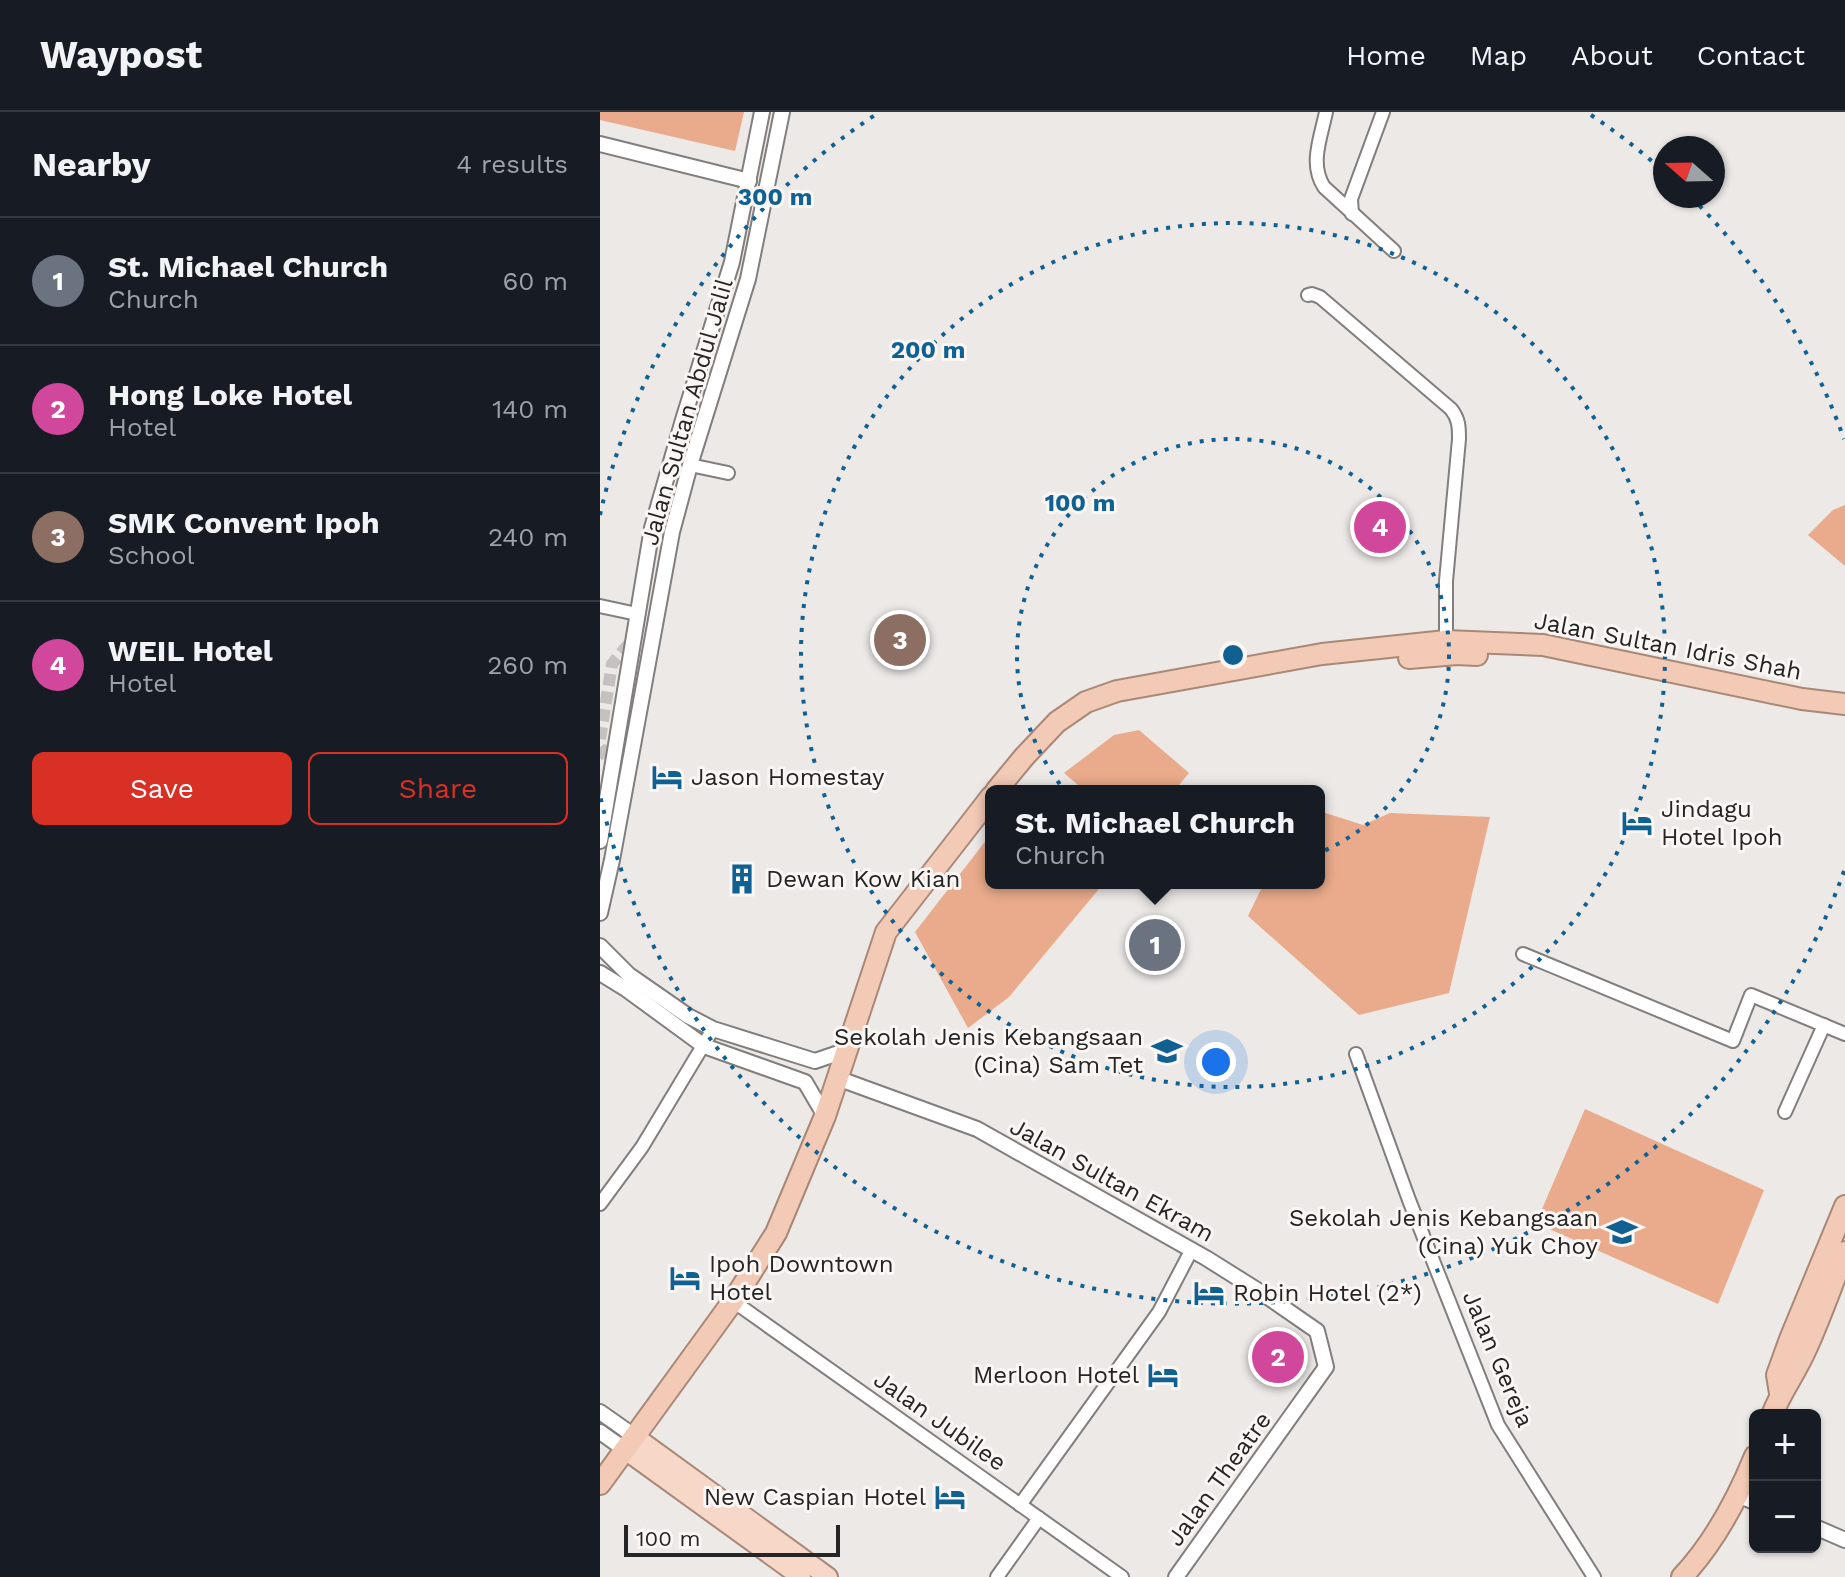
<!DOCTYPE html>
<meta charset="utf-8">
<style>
body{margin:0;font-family:"Work Sans",sans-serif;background:#20242c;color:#f1f3f6}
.controls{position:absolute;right:24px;bottom:24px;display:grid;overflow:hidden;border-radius:12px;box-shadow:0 2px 6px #0004}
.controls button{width:72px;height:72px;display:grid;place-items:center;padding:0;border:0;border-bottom:2px solid #363941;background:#171b24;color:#f1f3f6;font:40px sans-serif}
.compass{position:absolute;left:1053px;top:24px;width:72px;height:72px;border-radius:50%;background:#171b24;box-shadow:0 2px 6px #0004;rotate:290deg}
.scale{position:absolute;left:24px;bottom:20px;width:216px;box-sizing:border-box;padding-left:8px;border:4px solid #262525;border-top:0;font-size:22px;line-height:28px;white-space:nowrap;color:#262525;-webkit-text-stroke:6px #f9f6f4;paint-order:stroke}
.you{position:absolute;left:616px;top:950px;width:28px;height:28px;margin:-20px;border:6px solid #fff;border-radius:50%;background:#1a73e8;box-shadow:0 0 0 12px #1a73e833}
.badge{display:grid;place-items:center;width:52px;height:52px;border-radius:50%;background:#d93025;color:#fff;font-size:26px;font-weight:700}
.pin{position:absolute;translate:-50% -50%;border:4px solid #fff;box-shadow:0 2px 8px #0006}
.popup{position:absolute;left:385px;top:673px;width:340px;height:104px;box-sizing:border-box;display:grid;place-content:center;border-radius:12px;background:#171b24;filter:drop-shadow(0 2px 6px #0005);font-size:26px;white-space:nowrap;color:#9ea1a6}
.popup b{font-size:30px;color:#f1f3f6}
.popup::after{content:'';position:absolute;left:50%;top:100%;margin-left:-16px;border:16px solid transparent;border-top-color:#171b24}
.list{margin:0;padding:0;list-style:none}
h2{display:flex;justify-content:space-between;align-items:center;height:104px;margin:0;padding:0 32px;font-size:34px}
h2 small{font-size:26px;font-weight:400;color:#9ea1a6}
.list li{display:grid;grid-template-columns:52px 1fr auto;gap:24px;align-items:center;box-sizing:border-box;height:128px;padding:0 32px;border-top:2px solid #363941}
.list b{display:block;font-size:30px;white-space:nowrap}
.list p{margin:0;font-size:26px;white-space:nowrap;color:#9ea1a6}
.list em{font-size:26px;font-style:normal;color:#9ea1a6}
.actions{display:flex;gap:16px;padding:24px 32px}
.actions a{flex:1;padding:18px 0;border:2px solid #d93025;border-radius:12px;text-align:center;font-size:28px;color:#d93025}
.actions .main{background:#d93025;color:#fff}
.map{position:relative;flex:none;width:1245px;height:1465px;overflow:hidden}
header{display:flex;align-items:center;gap:48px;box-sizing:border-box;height:112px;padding:0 40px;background:#171b24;border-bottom:2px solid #363941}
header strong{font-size:38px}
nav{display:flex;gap:44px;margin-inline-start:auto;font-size:28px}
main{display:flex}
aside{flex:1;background:#171b24}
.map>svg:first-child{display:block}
.green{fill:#e9ab8b}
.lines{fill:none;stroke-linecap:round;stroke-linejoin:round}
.minor-tunnel{stroke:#c4c2c0;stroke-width:12;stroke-dasharray:12 6;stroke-linecap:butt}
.minor-casing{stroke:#817e7d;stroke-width:16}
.tertiary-casing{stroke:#817e7d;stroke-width:18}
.primary-casing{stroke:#a98877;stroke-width:22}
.trunk-casing{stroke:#a98877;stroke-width:24}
.minor{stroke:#fff;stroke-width:12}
.tertiary{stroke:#fff;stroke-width:14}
.primary{stroke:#f6d7c8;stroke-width:18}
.trunk{stroke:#f3cab6;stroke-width:20}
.ring{fill:none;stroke:#106092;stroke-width:4;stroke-dasharray:4 8}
.labels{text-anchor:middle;stroke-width:6;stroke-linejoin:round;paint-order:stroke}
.street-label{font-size:24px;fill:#262525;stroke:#f9f6f4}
.poi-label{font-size:24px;fill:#262525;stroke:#f9f6f4;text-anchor:start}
.centre{fill:#106092;stroke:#f9f6f4;stroke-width:4}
.ring-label{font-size:24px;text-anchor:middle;font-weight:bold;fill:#106092;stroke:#f9f6f4;stroke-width:6;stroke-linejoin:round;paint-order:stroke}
</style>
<header>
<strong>Waypost</strong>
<nav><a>Home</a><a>Map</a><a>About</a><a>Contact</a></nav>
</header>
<main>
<aside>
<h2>Nearby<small>4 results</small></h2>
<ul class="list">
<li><span class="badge" style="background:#6b7280">1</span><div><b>St. Michael Church</b><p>Church</p></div><em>60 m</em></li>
<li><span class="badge" style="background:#d1479c">2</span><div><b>Hong Loke Hotel</b><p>Hotel</p></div><em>140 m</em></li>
<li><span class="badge" style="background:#8d6e63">3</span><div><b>SMK Convent Ipoh</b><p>School</p></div><em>240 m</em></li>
<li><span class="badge" style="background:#d1479c">4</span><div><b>WEIL Hotel</b><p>Hotel</p></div><em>260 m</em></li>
</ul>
<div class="actions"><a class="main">Save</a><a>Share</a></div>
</aside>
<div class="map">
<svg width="1245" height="1465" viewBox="0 0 1245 1465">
<rect width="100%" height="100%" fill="#ece9e7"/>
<g class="green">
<path d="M 0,0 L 144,0 L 135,39 L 0,8 Z"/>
<path d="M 1245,393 L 1245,454 L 1208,423 L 1233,398 Z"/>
<path d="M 539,618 L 589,661 L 574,679 L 485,679 L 464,661 L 514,623 Z"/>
<path d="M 719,699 L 763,713 L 790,701 L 890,705 L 849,881 L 759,903 L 648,804 L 664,771 L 719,771 Z"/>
<path d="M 391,722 L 391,771 L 504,771 L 409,885 L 368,916 L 315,820 Z"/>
<path d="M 985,997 L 1164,1078 L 1118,1192 L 936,1111 Z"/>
</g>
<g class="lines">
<g class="minor-tunnel">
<path d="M 0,627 L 12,552 L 32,528"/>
<path d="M 0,635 L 13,654"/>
</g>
<g class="minor-casing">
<g id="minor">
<path d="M 726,0 C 721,25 709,52 724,75 L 794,139"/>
<path d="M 752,102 L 751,87 L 783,0"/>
<path d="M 708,183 L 712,182 L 720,185 L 851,297 C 859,307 859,315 859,327 L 846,469 L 846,529"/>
<path d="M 90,353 L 128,361"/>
<path d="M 0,494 L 37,502"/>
<path d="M 923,842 L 1133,929 L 1151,883 L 1245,922"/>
<path d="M 756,942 L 809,1088 L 898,1313 L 994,1465"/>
<path d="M 1185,1000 L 1224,913"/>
<path d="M 0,1092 L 42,1035 L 113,917"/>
<path d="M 133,1189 L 522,1465"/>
<path d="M 420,1393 L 559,1200 L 591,1139"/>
<path d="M 397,1465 L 439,1406"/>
</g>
</g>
<g class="tertiary-casing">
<g id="tertiary">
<path d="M 0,32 L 149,69"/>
<path d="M 0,729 L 52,416 L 83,308 L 132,150 L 162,0"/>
<path d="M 0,801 L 12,748 L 72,420 L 90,353 L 148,167 L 182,0"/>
<path d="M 0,834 L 29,863 L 88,904 L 113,917 L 215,949 L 247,938"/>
<path d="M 0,861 L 26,877 L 104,934 L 205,970 L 225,1004"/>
<path d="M 237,966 L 377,1017 L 606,1146 L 665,1183 L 717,1219 L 726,1255 L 576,1465"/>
<path d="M 0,1300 L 34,1324"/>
<path d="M 0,1320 L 24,1337"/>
<path d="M 1139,1384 L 1155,1390"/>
<path d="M 1215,1415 L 1245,1428"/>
</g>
</g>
<g class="primary-casing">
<g id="primary">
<path d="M 34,1324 L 228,1465"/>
<path d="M 24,1337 L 201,1465"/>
</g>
</g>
<g class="trunk-casing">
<g id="trunk">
<path d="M 809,546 L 857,542 L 877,543"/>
<path d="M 396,679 L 424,645 L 457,610 L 486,590 L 517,579 L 722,542 L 846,529 L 943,533 L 1202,587 L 1245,592"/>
<path d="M 1180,1281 L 1177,1263 L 1190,1227 L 1245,1094"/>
<path d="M 1172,1303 C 1181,1279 1197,1259 1207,1235 C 1221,1204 1232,1172 1245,1140"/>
<path d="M 0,1372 L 133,1189 L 176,1121 L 225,1004 L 286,820 L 391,685"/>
<path d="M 1082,1465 C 1115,1430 1137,1388 1155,1344"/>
</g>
</g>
<use href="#minor" class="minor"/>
<use href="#tertiary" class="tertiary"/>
<use href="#primary" class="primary"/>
<use href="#trunk" class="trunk"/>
</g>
<g class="ring">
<circle cx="633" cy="543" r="216"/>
<circle cx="633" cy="543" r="432"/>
<path d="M1244 759A648 648 0 0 1 0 683M0 403A648 648 0 0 1 275 3M991 3A648 648 0 0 1 1062 58M1091 85A648 648 0 0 1 1244 327"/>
</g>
<defs>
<g id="hotel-bare" transform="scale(2.4)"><path d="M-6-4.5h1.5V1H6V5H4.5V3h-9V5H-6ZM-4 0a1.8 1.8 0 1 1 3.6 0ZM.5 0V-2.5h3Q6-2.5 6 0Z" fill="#106092" stroke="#f9f6f4" stroke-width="2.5" paint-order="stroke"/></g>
<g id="building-bare" transform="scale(2.4)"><path d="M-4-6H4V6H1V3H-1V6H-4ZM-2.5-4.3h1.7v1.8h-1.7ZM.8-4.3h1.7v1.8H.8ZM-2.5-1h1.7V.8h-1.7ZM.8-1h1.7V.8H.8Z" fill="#106092" stroke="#f9f6f4" stroke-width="2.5" paint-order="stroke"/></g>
<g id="school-bare" transform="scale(2.4)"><path d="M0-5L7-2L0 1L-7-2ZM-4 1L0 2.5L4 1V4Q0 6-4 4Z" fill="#106092" stroke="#f9f6f4" stroke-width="2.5" paint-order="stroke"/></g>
</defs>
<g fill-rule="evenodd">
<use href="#hotel-bare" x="67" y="665"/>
<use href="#hotel-bare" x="1037" y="711"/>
<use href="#building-bare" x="142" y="767"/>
<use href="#school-bare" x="567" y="939"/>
<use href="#school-bare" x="1022" y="1120"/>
<use href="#hotel-bare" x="85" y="1166"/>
<use href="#hotel-bare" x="609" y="1181"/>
<use href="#hotel-bare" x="563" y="1263"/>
<use href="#hotel-bare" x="350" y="1385"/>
</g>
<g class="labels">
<g class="street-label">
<text transform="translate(87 300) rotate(-74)" y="8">Jalan Sultan Abdul Jalil</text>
<text transform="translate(1068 534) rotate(11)" y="8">Jalan Sultan Idris Shah</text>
<text transform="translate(512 1068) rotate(29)" y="8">Jalan Sultan Ekram</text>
<text transform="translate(898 1247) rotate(67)" y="8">Jalan Gereja</text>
<text transform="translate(340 1309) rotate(35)" y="8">Jalan Jubilee</text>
<text transform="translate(619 1367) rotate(-54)" y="8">Jalan Theatre</text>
</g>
<g class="poi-label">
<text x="91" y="673">Jason Homestay</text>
<text x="1061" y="705">Jindagu<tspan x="1061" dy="28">Hotel Ipoh</tspan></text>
<text x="166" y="775">Dewan Kow Kian</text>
<text x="543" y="933" text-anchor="end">Sekolah Jenis Kebangsaan<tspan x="543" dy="28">(Cina) Sam Tet</tspan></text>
<text x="998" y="1114" text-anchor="end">Sekolah Jenis Kebangsaan<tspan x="998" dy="28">(Cina) Yuk Choy</tspan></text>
<text x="109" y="1160">Ipoh Downtown<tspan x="109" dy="28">Hotel</tspan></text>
<text x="633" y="1189">Robin Hotel (2*)</text>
<text x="539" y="1271" text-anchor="end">Merloon Hotel</text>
<text x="326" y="1393" text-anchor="end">New Caspian Hotel</text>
</g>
</g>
<circle cx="633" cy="543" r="12" class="centre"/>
<g class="ring-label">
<text x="175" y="93">300 m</text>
<text x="328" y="246">200 m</text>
<text x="480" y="399">100 m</text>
</g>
</svg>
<div class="controls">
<button>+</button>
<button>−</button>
</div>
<svg class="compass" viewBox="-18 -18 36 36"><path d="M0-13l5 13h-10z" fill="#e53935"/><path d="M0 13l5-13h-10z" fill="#9ea1a6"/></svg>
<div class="scale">100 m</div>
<div class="you"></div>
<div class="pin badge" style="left:555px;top:833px;background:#6b7280">1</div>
<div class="popup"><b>St. Michael Church</b>Church</div>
<div class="pin badge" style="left:678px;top:1245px;background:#d1479c">2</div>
<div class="pin badge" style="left:300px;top:528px;background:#8d6e63">3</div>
<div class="pin badge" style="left:780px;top:415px;background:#d1479c">4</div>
</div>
</main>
